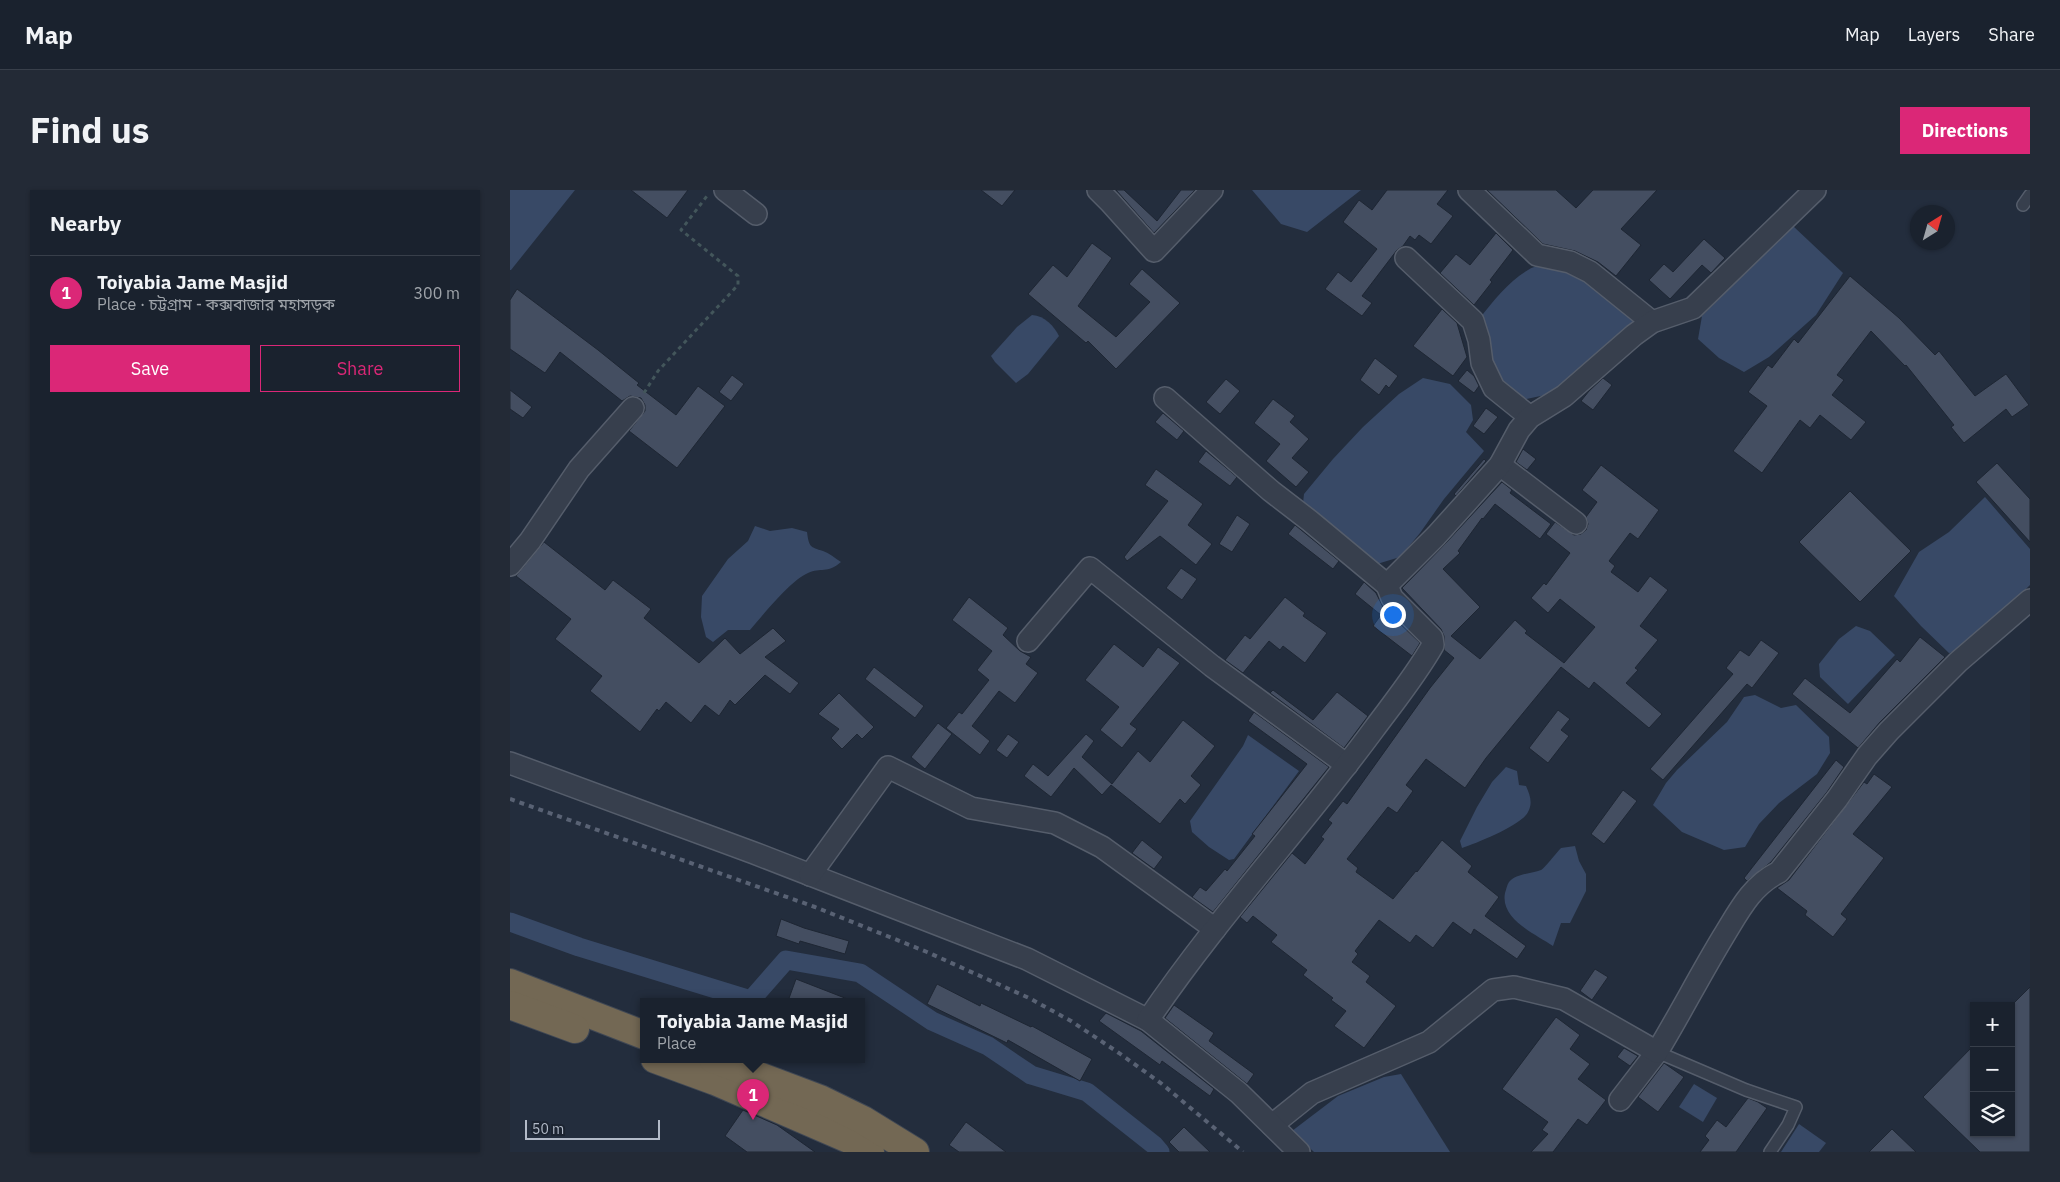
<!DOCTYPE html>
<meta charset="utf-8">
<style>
body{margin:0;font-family:"IBM Plex Sans","Noto Sans Bengali",sans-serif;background:#232a36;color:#f1f3f6}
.controls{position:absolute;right:15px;bottom:15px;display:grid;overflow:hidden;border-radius:0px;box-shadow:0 1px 4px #0004}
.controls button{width:45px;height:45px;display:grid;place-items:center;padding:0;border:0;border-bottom:1px solid #383f4a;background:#1a222e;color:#f1f3f6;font:25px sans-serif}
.compass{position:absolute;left:1400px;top:15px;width:45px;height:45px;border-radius:50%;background:#1a222e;box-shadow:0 1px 4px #0004;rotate:37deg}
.scale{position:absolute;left:15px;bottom:12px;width:135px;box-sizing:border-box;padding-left:5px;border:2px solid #b2bac8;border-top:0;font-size:14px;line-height:18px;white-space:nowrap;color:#b2bac8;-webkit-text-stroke:4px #1c2431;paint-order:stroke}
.you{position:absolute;left:882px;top:424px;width:18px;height:18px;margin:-12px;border:4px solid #fff;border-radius:50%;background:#1a73e8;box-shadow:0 0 0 8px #1a73e833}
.badge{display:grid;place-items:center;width:32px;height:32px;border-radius:50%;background:#db2777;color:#fff;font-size:16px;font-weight:700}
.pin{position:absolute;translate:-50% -41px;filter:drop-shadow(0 1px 2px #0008)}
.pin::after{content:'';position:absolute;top:26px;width:18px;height:15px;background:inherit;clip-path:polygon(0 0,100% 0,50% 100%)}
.popup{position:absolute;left:130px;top:808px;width:225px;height:65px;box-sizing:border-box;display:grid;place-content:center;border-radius:0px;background:#1a222e;filter:drop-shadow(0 1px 4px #0005);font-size:16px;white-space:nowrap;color:#9fa4aa}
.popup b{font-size:19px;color:#f1f3f6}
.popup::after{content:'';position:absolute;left:50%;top:100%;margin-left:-10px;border:10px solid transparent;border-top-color:#1a222e}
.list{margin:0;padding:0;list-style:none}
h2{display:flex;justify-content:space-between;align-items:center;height:65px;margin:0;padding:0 20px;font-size:21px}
h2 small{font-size:16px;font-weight:400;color:#9fa4aa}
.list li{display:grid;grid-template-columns:32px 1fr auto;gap:15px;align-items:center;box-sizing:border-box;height:75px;padding:0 20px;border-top:1px solid #383f4a}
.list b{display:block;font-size:19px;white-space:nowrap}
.list p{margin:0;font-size:16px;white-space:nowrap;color:#9fa4aa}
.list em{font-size:16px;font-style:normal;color:#9fa4aa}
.actions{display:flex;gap:10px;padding:15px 20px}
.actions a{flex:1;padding:11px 0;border:1px solid #db2777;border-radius:0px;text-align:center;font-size:18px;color:#db2777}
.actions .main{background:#db2777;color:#fff}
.icon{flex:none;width:28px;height:28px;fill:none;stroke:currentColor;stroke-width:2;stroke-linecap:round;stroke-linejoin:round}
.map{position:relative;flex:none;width:1520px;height:962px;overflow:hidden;border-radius:0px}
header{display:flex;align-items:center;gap:30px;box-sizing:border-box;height:70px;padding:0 25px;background:#1a222e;border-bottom:1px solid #383f4a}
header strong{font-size:24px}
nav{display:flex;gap:28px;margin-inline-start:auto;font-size:18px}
.intro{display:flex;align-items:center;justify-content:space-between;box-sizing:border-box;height:120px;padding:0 30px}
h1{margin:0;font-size:35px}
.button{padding:12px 22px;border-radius:0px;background:#db2777;color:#fff;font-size:18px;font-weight:700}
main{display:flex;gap:30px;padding:0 30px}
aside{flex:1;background:#1a222e;border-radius:0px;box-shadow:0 1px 4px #0004}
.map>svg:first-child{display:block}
.water{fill:#384966}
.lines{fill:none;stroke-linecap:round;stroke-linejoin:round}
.canal{stroke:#384966;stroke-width:19}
.building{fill:#444e61;stroke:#1e2633}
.lane-casing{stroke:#555d6b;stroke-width:14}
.street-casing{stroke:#555d6b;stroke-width:24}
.highway-casing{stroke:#3f4754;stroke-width:30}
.path{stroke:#43565b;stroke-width:3;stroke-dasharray:4 4;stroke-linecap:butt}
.lane{stroke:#373f4d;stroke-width:11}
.street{stroke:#373f4d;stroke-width:21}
.highway{stroke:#736854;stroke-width:28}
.rail{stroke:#596274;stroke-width:4;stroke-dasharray:5 5;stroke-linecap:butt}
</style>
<header>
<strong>Map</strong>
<nav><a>Map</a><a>Layers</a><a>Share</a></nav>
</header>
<div class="intro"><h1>Find us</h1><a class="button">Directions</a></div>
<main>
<aside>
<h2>Nearby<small></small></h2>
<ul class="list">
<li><span class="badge">1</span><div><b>Toiyabia Jame Masjid</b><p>Place · চট্টগ্রাম - কক্সবাজার মহাসড়ক</p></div><em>300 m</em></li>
</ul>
<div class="actions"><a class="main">Save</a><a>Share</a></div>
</aside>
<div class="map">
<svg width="1520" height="962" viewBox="0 0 1520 962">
<rect width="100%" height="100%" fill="#232d3d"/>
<g class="water">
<path d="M 0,0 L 65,0 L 1,80 L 0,80 Z"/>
<path d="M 742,0 L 851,0 L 797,42 L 771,34 Z"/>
<path d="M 1283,36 L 1333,83 L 1306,125 L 1259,167 L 1234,182 L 1209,168 L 1188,149 L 1192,126 Z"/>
<path d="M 1033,75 L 1072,82 L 1124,130 L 1104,153 L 1040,204 L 1007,211 L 989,196 L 970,128 C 983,111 999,91 1018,80 C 1022,77 1028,76 1033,75 Z"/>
<path d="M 522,125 C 535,126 544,136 549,146 L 518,184 L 506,193 L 485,172 L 481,166 L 507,137 Z"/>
<path d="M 913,188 L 940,194 L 961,215 L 963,230 L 956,242 L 974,261 L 934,309 L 910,343 L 890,367 L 867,374 L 793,313 L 794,304 L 823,269 L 853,237 L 889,204 Z"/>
<path d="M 1475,307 L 1520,359 L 1520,395 L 1454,460 L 1439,463 L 1411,436 L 1384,406 L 1409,362 L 1439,342 Z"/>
<path d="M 245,336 L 260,341 L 282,338 L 297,342 C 299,357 300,357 313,361 C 319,363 325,368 331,372 C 317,384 311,377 298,383 C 281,390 253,425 240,440 L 218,440 L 203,452 L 196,447 L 191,427 L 192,406 L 218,369 L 238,351 Z"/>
<path d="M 1346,436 L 1360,441 L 1385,465 L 1338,514 L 1310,487 L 1309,474 L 1329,449 Z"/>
<path d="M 1245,505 L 1271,518 L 1286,515 L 1319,547 L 1320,563 L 1307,584 L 1269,613 L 1249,634 L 1235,657 L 1214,660 L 1172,642 L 1143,615 L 1156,593 L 1167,580 L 1217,532 L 1234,507 Z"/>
<path d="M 738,545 L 789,581 L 724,669 L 719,670 L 699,657 L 682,642 L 680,631 L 733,556 Z"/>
<path d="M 996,577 L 1007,581 L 1009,595 L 1016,596 C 1020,605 1023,613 1018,622 C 1012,635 967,653 952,658 L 950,651 L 967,617 L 982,592 Z"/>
<path d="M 1065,656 L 1069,671 L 1076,684 L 1076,701 L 1060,733 L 1051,733 L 1043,756 C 1025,744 990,729 995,703 C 996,700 997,695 999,692 C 1007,683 1022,684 1031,680 C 1034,679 1047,662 1051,658 Z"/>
<path d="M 891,884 L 940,962 L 804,962 L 782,941 L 828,906 L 874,887 Z"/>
<path d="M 1184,894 L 1207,908 L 1193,932 L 1169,917 Z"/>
<path d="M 1289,934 L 1316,953 L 1309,962 L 1271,962 Z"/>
</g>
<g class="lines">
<path class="canal" d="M 0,732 L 69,757 L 241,810 L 276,770 L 350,783 L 422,831 L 478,856 L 521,885 L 577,902 L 644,955 L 650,962"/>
</g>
<g class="building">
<path d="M 121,0 L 178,0 L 157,28 Z"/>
<path d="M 471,0 L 505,0 L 492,16 Z"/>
<path d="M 606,0 L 614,0 L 647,31 L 671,0 L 685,0 L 644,43 Z"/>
<path d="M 877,0 L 938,0 L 927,14 L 943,26 L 921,54 L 909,45 L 905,50 L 900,46 L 893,56 L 887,60 L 852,106 L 862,113 L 852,126 L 815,99 L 828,82 L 841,92 L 867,59 L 833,32 L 849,10 L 862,20 Z"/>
<path d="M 977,0 L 1046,0 L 1066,18 L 1083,0 L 1147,0 L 1111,39 L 1131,55 L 1106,86 L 1088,72 L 1065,61 L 1033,54 Z"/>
<path d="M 986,43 L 1003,60 L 980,90 L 982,92 L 964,115 L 930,83 L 946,64 L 960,75 Z"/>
<path d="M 1194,49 L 1215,68 L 1201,83 L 1192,75 L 1160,109 L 1139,90 L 1154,74 L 1163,82 Z"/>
<path d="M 582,53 L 602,68 L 568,116 L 606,147 L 640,112 L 619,94 L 632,79 L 670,113 L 606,179 L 578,151 L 576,153 L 518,104 L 543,75 L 557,87 Z"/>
<path d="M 1340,86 L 1389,128 L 1425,165 L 1429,161 L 1465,206 L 1496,184 L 1519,215 L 1502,227 L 1496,219 L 1454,253 L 1441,237 L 1444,235 L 1396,175 L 1395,176 L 1361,141 L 1327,185 L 1334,190 L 1322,205 L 1356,232 L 1341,250 L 1310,225 L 1300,238 L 1290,230 L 1252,283 L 1223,261 L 1257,216 L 1238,202 L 1258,175 L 1262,178 L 1284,149 L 1288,153 Z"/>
<path d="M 7,99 L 88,160 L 129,193 L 127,195 L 166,225 L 188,196 L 215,216 L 167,278 L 119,241 L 135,221 L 135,215 L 131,208 L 120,206 L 112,211 L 50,162 L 35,183 L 0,159 L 0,110 Z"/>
<path d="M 932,119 L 947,133 L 957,167 L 943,186 L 903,156 Z"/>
<path d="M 865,168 L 888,186 L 879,198 L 876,195 L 869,205 L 850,190 Z"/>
<path d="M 957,180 L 964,186 L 969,196 L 964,203 L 948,191 Z"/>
<path d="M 222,185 L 234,194 L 221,211 L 209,202 Z"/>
<path d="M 1093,188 L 1102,195 L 1083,220 L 1071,211 L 1079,201 Z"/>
<path d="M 716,189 L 730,201 L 710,224 L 696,212 Z"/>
<path d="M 0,200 L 22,217 L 13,228 L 0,219 Z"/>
<path d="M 763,209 L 785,226 L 780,232 L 799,249 L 782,268 L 799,282 L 786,297 L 756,271 L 770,254 L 744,233 Z"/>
<path d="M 976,218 L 988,227 L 974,244 L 963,236 Z"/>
<path d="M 653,223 L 674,241 L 667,250 L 645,232 Z"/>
<path d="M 1013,259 L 1026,269 L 1017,280 L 1006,272 Z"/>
<path d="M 696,261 L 727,287 L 720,296 L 688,272 Z"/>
<path d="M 974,269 L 976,271 L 946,306 L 944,304 Z"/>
<path d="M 1487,273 L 1520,309 L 1520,352 L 1466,292 Z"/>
<path d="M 1091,275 L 1149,320 L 1128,349 L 1120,343 L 1099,371 L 1105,376 L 1101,382 L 1128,402 L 1140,386 L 1158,400 L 1130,436 L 1148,450 L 1125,478 L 1128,480 L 1116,493 L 1152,524 L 1139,538 L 1084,492 L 1079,499 L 1051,477 L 976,568 L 955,598 L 916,569 L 896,595 L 903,601 L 887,623 L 878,617 L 837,669 L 848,678 L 846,682 L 883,709 L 906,681 L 907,682 L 932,650 L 962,676 L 958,682 L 989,707 L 975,726 L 1016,756 L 1007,769 L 964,739 L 961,745 L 943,732 L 923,758 L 906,745 L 900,753 L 869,730 L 845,761 L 848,764 L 842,772 L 860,786 L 856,792 L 886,816 L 854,858 L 824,836 L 836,821 L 821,810 L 823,808 L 793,785 L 797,780 L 761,752 L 767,745 L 743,726 L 737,733 L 730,727 L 782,663 L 795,674 L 814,649 L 811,647 L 822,633 L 818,630 L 833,611 L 837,614 L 920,498 L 944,468 L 934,460 L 934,446 L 931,439 L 892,398 L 935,354 L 992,292 L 1002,300 L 1000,303 L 1041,334 L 1030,349 L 985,314 L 973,329 L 972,328 L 948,361 L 950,363 L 933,379 L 970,417 L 941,446 L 970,469 L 1005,430 L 1017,441 L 1015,443 L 1054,473 L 1085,437 L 1050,409 L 1038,423 L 1021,408 L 1034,393 L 1036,395 L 1060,363 L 1036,344 L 1045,332 L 1064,345 L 1071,344 L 1076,340 L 1078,334 L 1076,327 L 1087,312 L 1072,300 Z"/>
<path d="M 646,279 L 693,314 L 678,335 L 702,354 L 686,375 L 650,346 L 617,371 L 614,367 L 658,311 L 635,295 Z"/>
<path d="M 1340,301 L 1401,361 L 1350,412 L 1289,352 Z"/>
<path d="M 727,325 L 740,334 L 722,362 L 709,354 Z"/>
<path d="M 785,335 L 829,371 L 823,379 L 778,344 Z"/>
<path d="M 34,352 L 95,400 L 103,390 L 141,419 L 134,428 L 189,473 L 215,448 L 230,464 L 263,438 L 276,451 L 255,467 L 289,493 L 280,504 L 255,485 L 225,515 L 220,510 L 209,526 L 195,515 L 181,533 L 156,512 L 149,521 L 147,519 L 130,542 L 80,501 L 92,486 L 45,449 L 61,429 L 6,386 Z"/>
<path d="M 671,378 L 687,389 L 672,410 L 656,398 Z"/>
<path d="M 854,392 L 866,403 L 873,417 L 910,453 L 902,466 L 863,436 L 871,425 L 845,404 Z"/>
<path d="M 459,407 L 498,438 L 493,445 L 510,461 L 521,467 L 516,474 L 528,483 L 505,513 L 489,501 L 462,536 L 480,551 L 470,565 L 436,538 L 449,522 L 452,524 L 479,490 L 467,480 L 482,461 L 442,430 Z"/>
<path d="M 775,407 L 795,423 L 793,426 L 817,443 L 795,473 L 773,456 L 770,460 L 759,451 L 733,483 L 715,470 L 735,445 L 740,449 Z"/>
<path d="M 1410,447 L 1435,467 L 1370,532 L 1348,558 L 1282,504 L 1295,488 L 1340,523 L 1387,469 L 1390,472 Z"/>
<path d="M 1251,450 L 1269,463 L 1242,498 L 1237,494 L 1153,590 L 1140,579 L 1223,484 L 1216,478 L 1230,460 L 1239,466 Z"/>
<path d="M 604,454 L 633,477 L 648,457 L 670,473 L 620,534 L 627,539 L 612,558 L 590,540 L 609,517 L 575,490 Z"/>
<path d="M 364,477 L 414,516 L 405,528 L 355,489 Z"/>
<path d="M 763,500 L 803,530 L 827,502 L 858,526 L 834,558 L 760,503 Z"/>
<path d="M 329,503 L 364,537 L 352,549 L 347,544 L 332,559 L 321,548 L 329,539 L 308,524 Z"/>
<path d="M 1048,520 L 1060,529 L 1051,540 L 1059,546 L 1038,573 L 1019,558 Z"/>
<path d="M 744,522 L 819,577 L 703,722 L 682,707 L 690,697 L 696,701 L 715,679 L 717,681 L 745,646 L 742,644 L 797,574 L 738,531 Z"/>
<path d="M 673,530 L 705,556 L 681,586 L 691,595 L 675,614 L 670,609 L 650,634 L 601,595 L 592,605 L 564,578 L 541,607 L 514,586 L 523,574 L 538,586 L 576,544 L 584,551 L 572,567 L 602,594 L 628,561 L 640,572 Z"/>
<path d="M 428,533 L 442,544 L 415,579 L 401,567 Z"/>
<path d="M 498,544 L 509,552 L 497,568 L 486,560 Z"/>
<path d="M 1326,570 L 1334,577 L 1317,602 L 1261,672 L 1237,691 L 1234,688 Z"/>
<path d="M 1364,584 L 1382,597 L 1343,644 L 1374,668 L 1331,724 L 1337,729 L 1323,747 L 1295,725 L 1297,721 L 1267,698 L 1279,690 L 1354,592 L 1357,594 Z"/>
<path d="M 1113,600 L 1127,611 L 1094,654 L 1081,644 Z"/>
<path d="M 632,650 L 653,667 L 644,679 L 622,663 Z"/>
<path d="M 271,729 L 294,738 L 339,751 L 335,764 L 290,751 L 289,754 L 266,746 Z"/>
<path d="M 1085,779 L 1098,787 L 1082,810 L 1070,801 Z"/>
<path d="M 286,789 L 340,810 L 340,811 L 278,811 Z"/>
<path d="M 427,794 L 470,816 L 471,813 L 521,837 L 522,836 L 582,869 L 570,891 L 498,850 L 497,853 L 417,814 Z"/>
<path d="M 1520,797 L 1520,962 L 1470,962 L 1413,907 L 1464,855 L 1464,943 L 1501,943 L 1501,816 Z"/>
<path d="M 664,815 L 704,843 L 699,851 L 744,884 L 737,894 L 655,828 Z"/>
<path d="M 596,823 L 631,841 L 704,899 L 700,906 L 652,871 L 650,875 L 589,831 Z"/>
<path d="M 1046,827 L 1070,845 L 1060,859 L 1080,874 L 1068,889 L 1096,910 L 1077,935 L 1068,929 L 1043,962 L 1021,962 L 1038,944 L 1032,940 L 1038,932 L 992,899 Z"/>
<path d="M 1114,858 L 1128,866 L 1120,876 L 1107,867 Z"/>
<path d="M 1154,873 L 1174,887 L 1148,922 L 1128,907 Z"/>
<path d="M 1238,908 L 1248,912 L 1257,918 L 1226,962 L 1190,962 L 1199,950 L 1195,946 L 1207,930 L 1216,937 Z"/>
<path d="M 233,920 L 267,935 L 305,962 L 237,962 L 215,946 Z"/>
<path d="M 456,932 L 496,962 L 449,962 L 439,955 Z"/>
<path d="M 674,937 L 700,962 L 669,962 L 659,952 Z"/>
<path d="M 1382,939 L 1406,962 L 1359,962 Z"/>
</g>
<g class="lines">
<g class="lane-casing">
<g id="lane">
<path d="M 1513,15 L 1520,5"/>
<path d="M 1147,862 L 1236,900 L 1286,917 L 1278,935 L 1260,962"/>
</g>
</g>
<g class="street-casing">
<g id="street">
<path d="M 215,0 L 246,24"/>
<path d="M 588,0 L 600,12 L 644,61 L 702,0"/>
<path d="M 959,0 L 1027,65 L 1060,72 L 1080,82 L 1142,132"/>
<path d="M 896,68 L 963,131 L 969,150 L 972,173 L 984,198 L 1020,227"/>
<path d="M 655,208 L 761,301 L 800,331 L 877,395"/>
<path d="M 990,275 L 1066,333"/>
<path d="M 0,375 L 20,351 L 69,279 L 123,218"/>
<path d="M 518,451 L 580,378 L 702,476 L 837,575"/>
<path d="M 0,573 L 244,663 L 517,769 L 638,830"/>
<path d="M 300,685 L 378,577 L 461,618 L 545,633 L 592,657 L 705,739"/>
<path d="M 1110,910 L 1147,862"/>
<path d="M 762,935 L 802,903 L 919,852 L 983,800 L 1004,797 L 1054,809 L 1147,862 C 1170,824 1190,785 1213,747 C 1229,721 1241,696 1269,682 L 1327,609 L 1357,566 L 1379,541 L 1448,472 L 1520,410"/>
<path d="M 789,962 L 729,903 L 638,830 C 707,728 791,638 864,539 C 884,512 906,485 923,455 L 922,448 L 882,408 L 877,395 L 926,346 L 990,275 L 1009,240 L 1020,227 L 1054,206 L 1124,145 L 1142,132 L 1183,118 L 1305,0"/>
</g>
</g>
<g class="highway-casing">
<g id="highway">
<path d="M 0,793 L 134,845"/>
<path d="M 0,815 L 65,839"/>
<path d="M 145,869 L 205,891 L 341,950 L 360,962"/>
<path d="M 203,869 L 310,909 L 353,930 L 405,962"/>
</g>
</g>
<path class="path" d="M 134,203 L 148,181 L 228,95 L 228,86 L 171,40 L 197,6"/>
<use href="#lane" class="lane"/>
<use href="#street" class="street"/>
<use href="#highway" class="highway"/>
<path class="rail" d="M 0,609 L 305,717 L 417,762 L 519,808 L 561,831 L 609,863 L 652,894 L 733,962"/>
</g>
</svg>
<div class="controls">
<button>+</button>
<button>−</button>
<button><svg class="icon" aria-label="layers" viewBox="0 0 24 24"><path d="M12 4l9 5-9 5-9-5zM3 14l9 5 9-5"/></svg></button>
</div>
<svg class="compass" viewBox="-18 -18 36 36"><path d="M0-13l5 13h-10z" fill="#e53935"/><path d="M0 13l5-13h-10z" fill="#9fa4aa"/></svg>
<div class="scale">50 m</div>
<div class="you"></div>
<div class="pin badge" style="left:243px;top:930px">1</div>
<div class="popup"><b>Toiyabia Jame Masjid</b>Place</div>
</div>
</main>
